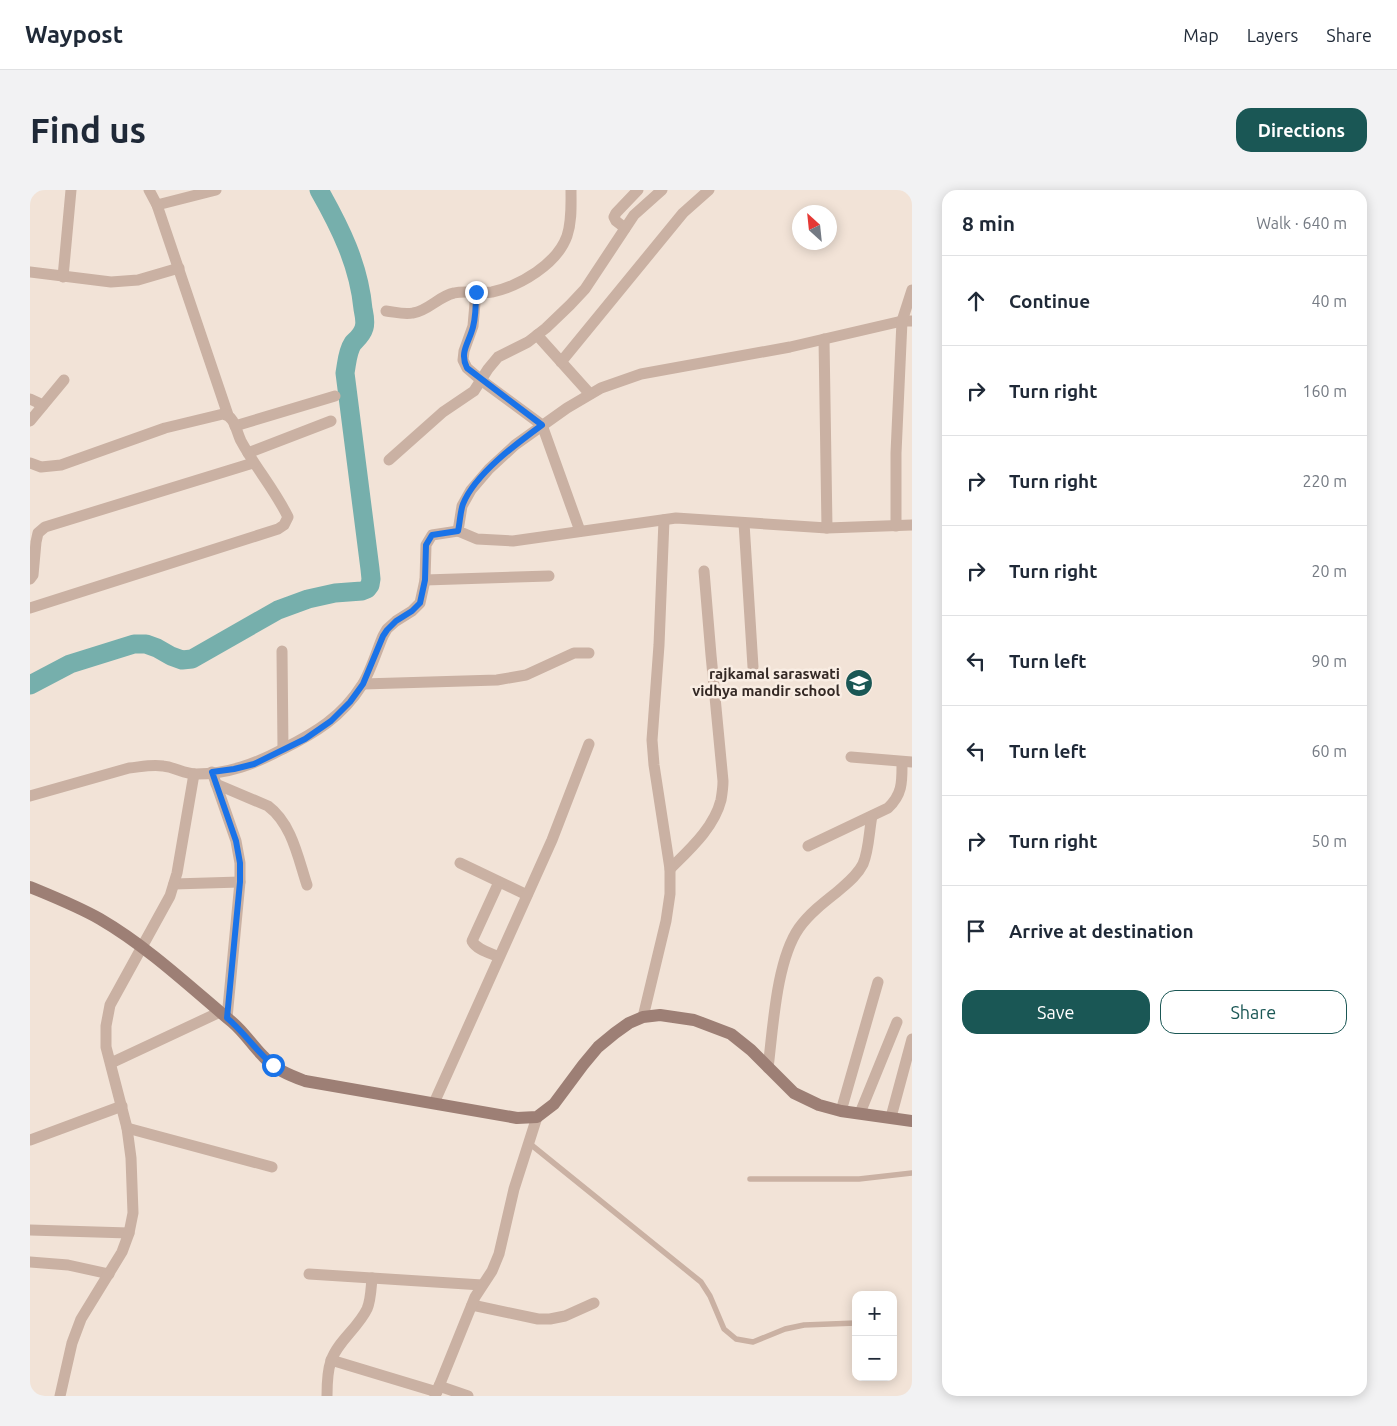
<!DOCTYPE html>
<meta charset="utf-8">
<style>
body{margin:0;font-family:Ubuntu,sans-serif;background:#f2f2f3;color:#1f2937}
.controls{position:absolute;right:15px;bottom:15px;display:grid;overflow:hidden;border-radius:10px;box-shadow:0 2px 12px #0003}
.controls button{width:45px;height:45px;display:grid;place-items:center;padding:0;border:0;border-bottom:1px solid #e0e1e3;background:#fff;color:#1f2937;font:25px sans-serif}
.compass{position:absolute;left:762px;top:15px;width:45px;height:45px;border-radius:50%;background:#fff;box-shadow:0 2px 12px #0003;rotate:333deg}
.stop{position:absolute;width:15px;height:15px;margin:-11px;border:4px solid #1a73e8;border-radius:50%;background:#fff}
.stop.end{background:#1a73e8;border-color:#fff;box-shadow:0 1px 5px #0008}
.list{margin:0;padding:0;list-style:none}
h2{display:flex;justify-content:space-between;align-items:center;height:65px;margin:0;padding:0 20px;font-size:21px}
h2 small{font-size:16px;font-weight:400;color:#747a83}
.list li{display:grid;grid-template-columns:32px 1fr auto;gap:15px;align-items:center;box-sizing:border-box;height:90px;padding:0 20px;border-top:1px solid #e0e1e3}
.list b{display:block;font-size:19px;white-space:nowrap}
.list em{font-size:16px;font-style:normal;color:#747a83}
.actions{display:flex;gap:10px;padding:15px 20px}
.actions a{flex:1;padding:11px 0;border:1px solid #1a5755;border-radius:15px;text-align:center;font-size:18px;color:#1a5755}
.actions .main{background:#1a5755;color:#fff}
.icon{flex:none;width:28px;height:28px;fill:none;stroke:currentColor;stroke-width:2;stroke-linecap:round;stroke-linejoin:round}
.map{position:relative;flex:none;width:882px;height:1206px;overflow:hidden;border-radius:15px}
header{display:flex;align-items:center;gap:30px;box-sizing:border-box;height:70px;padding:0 25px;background:#fff;border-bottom:1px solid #e0e1e3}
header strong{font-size:24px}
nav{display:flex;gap:28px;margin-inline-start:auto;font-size:18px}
.intro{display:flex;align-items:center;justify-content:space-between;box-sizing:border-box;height:120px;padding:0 30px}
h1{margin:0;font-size:35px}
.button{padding:12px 22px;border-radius:15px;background:#1a5755;color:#fff;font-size:18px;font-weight:700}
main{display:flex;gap:30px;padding:0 30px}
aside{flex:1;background:#fff;border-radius:15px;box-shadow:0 2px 12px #0003}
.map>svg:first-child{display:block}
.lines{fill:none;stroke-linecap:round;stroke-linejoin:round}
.river{stroke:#76afac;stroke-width:19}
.lane{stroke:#cab1a3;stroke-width:5.5}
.street{stroke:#cab1a3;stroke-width:11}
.secondary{stroke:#9d7f75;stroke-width:12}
.route{stroke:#1a73e8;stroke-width:6}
.labels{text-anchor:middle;stroke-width:5;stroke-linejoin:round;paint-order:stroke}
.poi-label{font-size:15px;font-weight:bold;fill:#342925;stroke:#f9ede3;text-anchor:end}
</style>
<header>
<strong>Waypost</strong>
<nav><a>Map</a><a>Layers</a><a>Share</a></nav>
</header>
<div class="intro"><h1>Find us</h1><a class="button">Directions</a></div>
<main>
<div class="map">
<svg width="882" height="1206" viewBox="0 0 882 1206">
<rect width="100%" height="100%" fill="#f2e3d7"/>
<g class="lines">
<path class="river" d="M 0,495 L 40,474 L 104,454 L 116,454 L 127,458 L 141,466 L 152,470 L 162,469 L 248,420 L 278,409 L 305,403 L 332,401 L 337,399 L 340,395 L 341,389 L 340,379 L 315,183 C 317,173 317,162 323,153 C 328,148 332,145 334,138 C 336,132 334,124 333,119 C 329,75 310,37 289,0"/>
<g class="lane">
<path d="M 499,953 L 671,1092 L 680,1106 L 694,1139 L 706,1149 L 723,1152 L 755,1139 L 774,1135 L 826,1133"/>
<path d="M 720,989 L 829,989 L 882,983"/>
</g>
<g class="street">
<path d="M 119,0 L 127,15 L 198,225"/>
<path d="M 127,15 L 186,0"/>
<path d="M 595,38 L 586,31 L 584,27 L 586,23 L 608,0"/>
<path d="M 0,82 L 81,92 L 108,90 L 149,78"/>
<path d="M 33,87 L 41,0"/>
<path d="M 446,102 L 443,136 L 434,161 L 433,170 L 437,178 L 451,190 L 512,235 L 550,341"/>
<path d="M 356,121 C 365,122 374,125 383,123 C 398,121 409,106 424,103 C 436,100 450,104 462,102 C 490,96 527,74 537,46 C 542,31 541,15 541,0"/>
<path d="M 882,131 L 872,131 L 760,157 L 611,184 L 571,198 L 537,218 L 485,255 L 459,279 L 441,300 L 432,316 L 428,341 L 447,349 L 483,351 L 646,328 L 797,338 L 882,335"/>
<path d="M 507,145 L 560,204"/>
<path d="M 794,149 L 797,338"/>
<path d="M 531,172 L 653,23 L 679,0"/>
<path d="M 0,209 L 13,215"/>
<path d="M 0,231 L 34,190"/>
<path d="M 205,236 L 305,206"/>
<path d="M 218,263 L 301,231"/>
<path d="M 359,270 L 413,222 L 444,201 L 458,179 L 468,167 L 498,152 L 516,138 L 540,115 L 555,99 L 604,25 L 632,0"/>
<path d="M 0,273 L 11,277 L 31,275 L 135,238 L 193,224 C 205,226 206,241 211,251 C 225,277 245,300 258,327 L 254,335 L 248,339 L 0,418"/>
<path d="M 714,333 L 723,477"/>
<path d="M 866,336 L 866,263 L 872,131 L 882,100"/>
<path d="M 0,389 L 3,385 L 6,352 L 8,343 L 15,337 L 223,273"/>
<path d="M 395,390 L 519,386"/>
<path d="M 252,461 L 253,559"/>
<path d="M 333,494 L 467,490 L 496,485 L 544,463 L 559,463"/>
<path d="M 821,567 L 882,572"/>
<path d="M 182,582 L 206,651 L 210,673 L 210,692 L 197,828"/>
<path d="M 186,594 L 238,616 C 262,634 268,668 277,695"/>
<path d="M 0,606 L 99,578 C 110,577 122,574 133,576 C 144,577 155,584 166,584 C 198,584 225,574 253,559 C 285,543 312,527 332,495 C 340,483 347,460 353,446 L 357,439 L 366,431 L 382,421 L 390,413 L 395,390 L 396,355 L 402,345 L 428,341"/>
<path d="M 778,656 L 858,618 C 873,604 872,591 872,572"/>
<path d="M 430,673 L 497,705"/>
<path d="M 640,679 C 659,660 684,638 691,610 C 692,604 693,597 693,591 L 681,465 L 674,381"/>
<path d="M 469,692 L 442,751 C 447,760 460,763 469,767"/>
<path d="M 144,694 L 210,692"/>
<path d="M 613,827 L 636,731 L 640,704 L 640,679 L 624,575 L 622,550 L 629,455 L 634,330"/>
<path d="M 81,873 L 190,822"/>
<path d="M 738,878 C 743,839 746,771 769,738 C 779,724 793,713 807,702 C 816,694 827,686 833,674 C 839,660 839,641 842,626"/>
<path d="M 404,913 L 522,650 L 559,554"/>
<path d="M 811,921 L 848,792"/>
<path d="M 830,923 L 867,832"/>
<path d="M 861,927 L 882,849"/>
<path d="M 97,938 L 242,977"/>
<path d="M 0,950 L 92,916"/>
<path d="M 0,1040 L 99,1043"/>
<path d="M 0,1072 L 38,1075 L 79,1084"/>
<path d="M 279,1084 L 452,1095"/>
<path d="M 442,1115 L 508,1129 L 520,1129 L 535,1126 L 564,1113"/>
<path d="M 301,1170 L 407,1202"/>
<path d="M 409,1196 L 438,1206"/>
<path d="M 30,1206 L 42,1153 L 51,1129 L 92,1062 L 99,1043 L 103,1023 L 101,968 L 97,938 L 76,857 L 76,836 L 80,815 L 140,706 L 147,683 L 164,584"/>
<path d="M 297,1206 C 297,1195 297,1182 301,1171 C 307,1152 328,1138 337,1119 C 341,1110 341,1098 342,1088"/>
<path d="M 405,1206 L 445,1107 L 462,1081 L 469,1064 L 484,999 L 507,927"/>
</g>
<path class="secondary" d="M 0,697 C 24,707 47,716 70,729 C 118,757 159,796 202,832 C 214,842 222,855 233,866 C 244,879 259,885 275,891 L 487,928 L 507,927 L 524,914 L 553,875 L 568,857 L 585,843 L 599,833 L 613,827 L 630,825 L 664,830 L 701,844 L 721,860 L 764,903 L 789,915 L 811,921 L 882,931"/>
</g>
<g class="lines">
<path class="route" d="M 243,875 C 226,861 214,842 197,828 L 210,692 L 210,673 L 206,651 L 182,582 L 204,579 L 224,574 L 275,549 L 301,531 L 320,512 L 333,494 L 353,446 L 357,440 L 366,431 L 382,421 L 390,413 L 395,390 L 396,355 L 402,345 L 428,341 C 430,333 430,322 433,314 C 445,284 486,254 512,235 L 437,178 C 429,162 439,153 443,137 C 446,126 446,113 446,102"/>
</g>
<defs>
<g id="school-disc" transform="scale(1.4375)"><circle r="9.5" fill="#1a5755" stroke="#f9ede3"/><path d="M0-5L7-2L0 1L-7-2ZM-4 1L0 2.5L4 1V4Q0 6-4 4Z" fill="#fff"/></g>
</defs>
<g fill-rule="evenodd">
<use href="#school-disc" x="829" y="493"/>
</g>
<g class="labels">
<g class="poi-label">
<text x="810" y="489">rajkamal saraswati<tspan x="810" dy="17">vidhya mandir school</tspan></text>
</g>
</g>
</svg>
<div class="controls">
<button>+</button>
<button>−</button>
</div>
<svg class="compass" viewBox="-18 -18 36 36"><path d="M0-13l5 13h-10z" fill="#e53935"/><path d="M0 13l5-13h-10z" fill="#747a83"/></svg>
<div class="stop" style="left:243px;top:875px"></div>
<div class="stop end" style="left:446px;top:102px"></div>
</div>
<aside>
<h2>8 min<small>Walk · 640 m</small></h2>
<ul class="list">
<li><svg class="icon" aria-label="ahead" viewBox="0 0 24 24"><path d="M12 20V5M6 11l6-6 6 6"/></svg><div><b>Continue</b></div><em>40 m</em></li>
<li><svg class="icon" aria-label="right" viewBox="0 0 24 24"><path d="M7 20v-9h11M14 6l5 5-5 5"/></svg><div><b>Turn right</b></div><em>160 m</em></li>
<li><svg class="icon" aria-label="right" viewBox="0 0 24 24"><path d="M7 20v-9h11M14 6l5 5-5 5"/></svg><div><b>Turn right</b></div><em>220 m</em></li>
<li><svg class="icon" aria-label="right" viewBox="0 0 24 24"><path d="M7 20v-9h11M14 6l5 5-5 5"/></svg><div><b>Turn right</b></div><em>20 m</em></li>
<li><svg class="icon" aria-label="left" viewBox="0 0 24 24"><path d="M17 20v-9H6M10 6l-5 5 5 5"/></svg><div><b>Turn left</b></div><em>90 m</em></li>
<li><svg class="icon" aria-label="left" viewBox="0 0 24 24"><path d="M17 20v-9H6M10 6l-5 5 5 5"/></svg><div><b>Turn left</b></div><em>60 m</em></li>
<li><svg class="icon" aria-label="right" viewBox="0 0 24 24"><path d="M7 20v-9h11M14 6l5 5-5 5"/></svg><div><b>Turn right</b></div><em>50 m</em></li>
<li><svg class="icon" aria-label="arrive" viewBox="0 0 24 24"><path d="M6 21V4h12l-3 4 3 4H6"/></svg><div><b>Arrive at destination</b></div></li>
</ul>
<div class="actions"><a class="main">Save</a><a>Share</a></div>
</aside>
</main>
